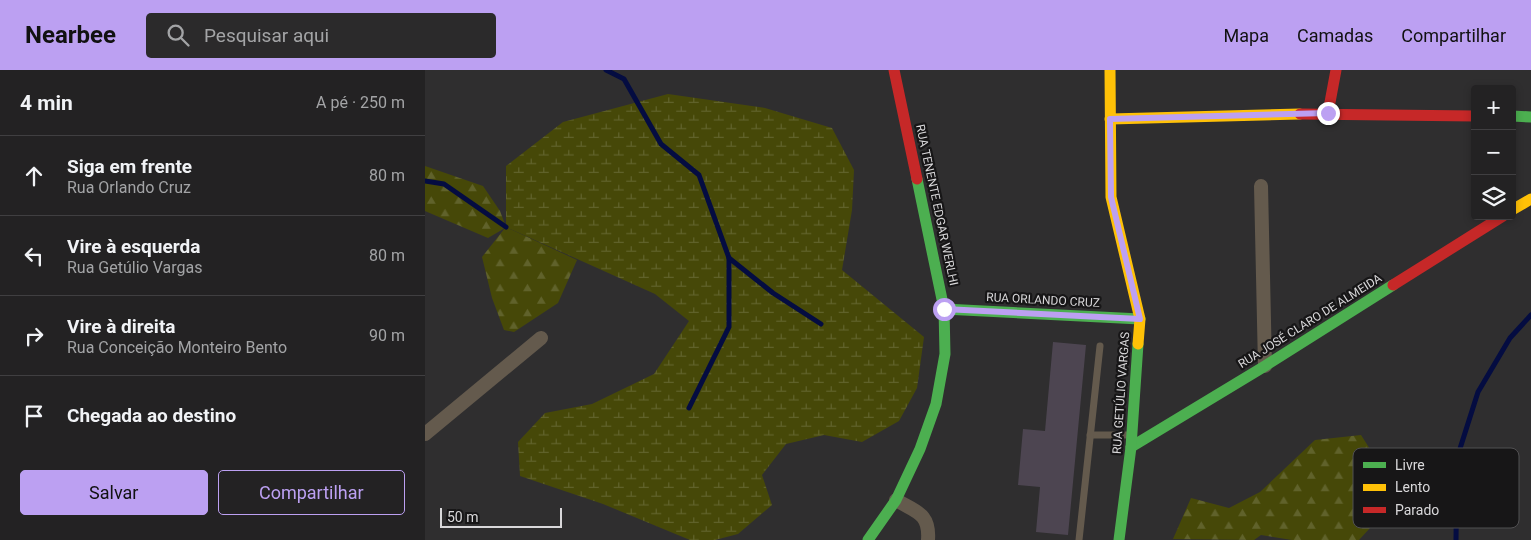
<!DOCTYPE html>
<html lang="pt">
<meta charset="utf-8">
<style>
body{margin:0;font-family:Roboto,sans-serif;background:#2b2a2b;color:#f1f3f6}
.controls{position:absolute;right:15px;top:15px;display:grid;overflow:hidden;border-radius:5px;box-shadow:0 2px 8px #0003}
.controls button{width:45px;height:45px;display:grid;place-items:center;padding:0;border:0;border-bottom:1px solid #403f41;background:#232223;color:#f1f3f6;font:25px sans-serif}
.scale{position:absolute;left:15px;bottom:12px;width:122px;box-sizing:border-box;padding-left:5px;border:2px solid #d9d8da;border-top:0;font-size:14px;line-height:18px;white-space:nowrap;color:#d9d8da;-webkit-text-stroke:4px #171617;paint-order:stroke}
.stop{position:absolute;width:15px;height:15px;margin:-11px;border:4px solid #bca0f2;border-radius:50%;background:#fff}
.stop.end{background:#bca0f2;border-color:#fff;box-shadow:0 1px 5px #0008}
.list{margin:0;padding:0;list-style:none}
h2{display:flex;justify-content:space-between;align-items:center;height:65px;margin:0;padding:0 20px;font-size:21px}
h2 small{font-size:16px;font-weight:400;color:#a3a4a6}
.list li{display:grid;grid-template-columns:32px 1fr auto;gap:15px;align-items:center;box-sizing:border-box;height:80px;padding:0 20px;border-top:1px solid #403f41}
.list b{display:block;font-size:19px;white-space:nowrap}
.list p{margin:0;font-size:16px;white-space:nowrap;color:#a3a4a6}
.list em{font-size:16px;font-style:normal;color:#a3a4a6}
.actions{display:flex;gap:10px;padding:15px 20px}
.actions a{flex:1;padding:11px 0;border:1px solid #bca0f2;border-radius:5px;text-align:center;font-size:18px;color:#bca0f2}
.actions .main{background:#bca0f2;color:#111}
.icon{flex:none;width:28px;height:28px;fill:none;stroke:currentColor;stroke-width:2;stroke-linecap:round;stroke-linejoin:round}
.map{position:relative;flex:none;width:1106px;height:470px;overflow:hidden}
header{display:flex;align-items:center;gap:30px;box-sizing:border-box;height:70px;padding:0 25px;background:#bca0f2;color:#111}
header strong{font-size:24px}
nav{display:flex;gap:28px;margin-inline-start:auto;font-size:18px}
.search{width:350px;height:45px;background:#2b2a2b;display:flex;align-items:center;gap:12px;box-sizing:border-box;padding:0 18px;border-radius:5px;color:#a3a4a6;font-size:19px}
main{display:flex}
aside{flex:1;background:#232223}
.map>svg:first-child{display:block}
.forest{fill:url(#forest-firs)}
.wetland{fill:url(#wetland-marsh)}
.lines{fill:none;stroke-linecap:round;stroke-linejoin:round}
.stream{stroke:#040c41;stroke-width:5}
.building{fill:#4d4551}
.lane{stroke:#645a4d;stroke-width:7}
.street{stroke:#645a4d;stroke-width:14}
.fast{stroke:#4caf50;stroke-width:11}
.slow{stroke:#ffc107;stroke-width:11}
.jam{stroke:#c62828;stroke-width:11}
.route{stroke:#bca0f2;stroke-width:6}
.labels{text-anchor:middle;stroke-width:4.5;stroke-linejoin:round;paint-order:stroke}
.street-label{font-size:12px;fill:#d9d8da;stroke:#171617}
.key{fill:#171617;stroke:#515052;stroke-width:1}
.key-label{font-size:14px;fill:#d9d8da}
</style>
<header>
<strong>Nearbee</strong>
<div class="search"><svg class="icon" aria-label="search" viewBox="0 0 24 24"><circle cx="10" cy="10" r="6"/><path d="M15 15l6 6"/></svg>Pesquisar aqui</div>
<nav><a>Mapa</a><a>Camadas</a><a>Compartilhar</a></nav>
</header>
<main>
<aside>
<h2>4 min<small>A pé · 250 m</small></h2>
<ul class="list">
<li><svg class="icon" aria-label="ahead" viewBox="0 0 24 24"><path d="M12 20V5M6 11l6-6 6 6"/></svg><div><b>Siga em frente</b><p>Rua Orlando Cruz</p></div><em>80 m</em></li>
<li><svg class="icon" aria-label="left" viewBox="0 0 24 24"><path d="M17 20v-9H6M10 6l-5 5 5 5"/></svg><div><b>Vire à esquerda</b><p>Rua Getúlio Vargas</p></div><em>80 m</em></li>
<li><svg class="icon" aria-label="right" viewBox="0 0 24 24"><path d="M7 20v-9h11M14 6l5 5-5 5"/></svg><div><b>Vire à direita</b><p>Rua Conceição Monteiro Bento</p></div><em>90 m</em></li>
<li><svg class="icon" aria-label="arrive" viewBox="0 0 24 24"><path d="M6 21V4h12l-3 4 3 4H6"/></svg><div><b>Chegada ao destino</b></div></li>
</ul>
<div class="actions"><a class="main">Salvar</a><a>Compartilhar</a></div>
</aside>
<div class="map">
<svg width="1106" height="470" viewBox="0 0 1106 470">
<defs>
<pattern id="forest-firs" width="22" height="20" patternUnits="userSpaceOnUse" patternTransform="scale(1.25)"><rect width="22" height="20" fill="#464808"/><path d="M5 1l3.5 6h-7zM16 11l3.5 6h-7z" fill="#60622b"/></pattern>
<pattern id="wetland-marsh" width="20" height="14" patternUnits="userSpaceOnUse" patternTransform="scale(1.25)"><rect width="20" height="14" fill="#464808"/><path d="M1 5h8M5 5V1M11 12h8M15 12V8" fill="none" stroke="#60622b"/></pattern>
</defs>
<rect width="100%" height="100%" fill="#2f2e2f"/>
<g class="forest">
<path d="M 0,96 L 58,116 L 75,141 L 81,157 L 152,190 L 133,233 L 89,262 L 79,260 L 67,228 L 57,187 L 80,158 L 63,168 L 0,141 Z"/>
<path d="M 936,365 L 971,420 L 956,446 L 934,470 L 867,470 L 836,465 L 829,470 L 748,469 L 766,428 L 804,438 L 835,422 L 890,370 Z"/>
</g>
<path class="wetland" d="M 243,24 L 340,38 L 407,58 L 429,100 L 427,140 L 417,200 L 499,267 L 492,318 L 474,351 L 437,372 L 399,365 L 361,374 L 337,405 L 347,435 L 313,464 L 290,470 L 265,470 L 178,434 L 95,406 L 93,372 L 120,343 L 167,334 L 229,304 L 264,251 L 230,224 L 81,157 L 81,96 L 138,52 Z"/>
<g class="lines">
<g class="stream">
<path d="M 181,0 L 199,9 L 236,74 L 274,105 L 304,188 L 304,257 L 264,338"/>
<path d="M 0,111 L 19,114 L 81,157"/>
<path d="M 304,188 L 348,223 L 396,254"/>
<path d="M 1031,470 L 1032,388 L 1053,322 L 1085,268 L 1106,245"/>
</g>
</g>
<path class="building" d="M 628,272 L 661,275 L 643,465 L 611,462 L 615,417 L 593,415 L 598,359 L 620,361 Z"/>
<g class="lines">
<g class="lane">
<path d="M 665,365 L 706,365"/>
<path d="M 654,470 L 675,276"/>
</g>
<g class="street">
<path d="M 836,116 L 840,296"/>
<path d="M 0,364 L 116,268"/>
<path d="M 471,430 C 491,442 505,443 503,470"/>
</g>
<g class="fast">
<path d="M 1087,46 L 1106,47"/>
<path d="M 519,239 L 715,249"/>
<path d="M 706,377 L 840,296 L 968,215"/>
<path d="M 443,470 L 471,430 L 495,379 L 511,334 L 520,284 L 519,239 L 492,109"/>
<path d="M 694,470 L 706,377 L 713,274"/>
</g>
<g class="slow">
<path d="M 685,0 L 686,127 L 715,249 L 713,274"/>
<path d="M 685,49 L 875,44"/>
<path d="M 1087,140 L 1106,129"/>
</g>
<g class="jam">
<path d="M 469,0 L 492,109"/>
<path d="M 903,43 L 911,0"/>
<path d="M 875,44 L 1050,46"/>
<path d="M 968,215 L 1078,146"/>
</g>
</g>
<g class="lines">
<path class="route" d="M 519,239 L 715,249 L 686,127 L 685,49 L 903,43"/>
</g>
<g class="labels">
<g class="street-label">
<text transform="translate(512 135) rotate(78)" y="4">RUA TENENTE EDGAR WERLHI</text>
<text transform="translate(618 230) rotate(3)" y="4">RUA ORLANDO CRUZ</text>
<text transform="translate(885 251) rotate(-32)" y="4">RUA JOSÉ CLARO DE ALMEIDA</text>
<text transform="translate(696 323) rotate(-86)" y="4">RUA GETÚLIO VARGAS</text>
</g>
</g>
<rect x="928" y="378" width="166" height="80" rx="8" class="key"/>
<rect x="938" y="392" width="23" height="6" fill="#4caf50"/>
<rect x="938" y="414" width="23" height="7" fill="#ffc107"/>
<rect x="938" y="437" width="23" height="6" fill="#c62828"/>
<g class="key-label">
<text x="970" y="400">Livre</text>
<text x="970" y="422">Lento</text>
<text x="970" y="445">Parado</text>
</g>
</svg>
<div class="controls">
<button>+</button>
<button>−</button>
<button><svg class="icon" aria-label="layers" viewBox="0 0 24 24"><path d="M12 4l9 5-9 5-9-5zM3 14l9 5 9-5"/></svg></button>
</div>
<div class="scale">50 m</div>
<div class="stop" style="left:519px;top:239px"></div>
<div class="stop end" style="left:903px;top:43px"></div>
</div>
</main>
